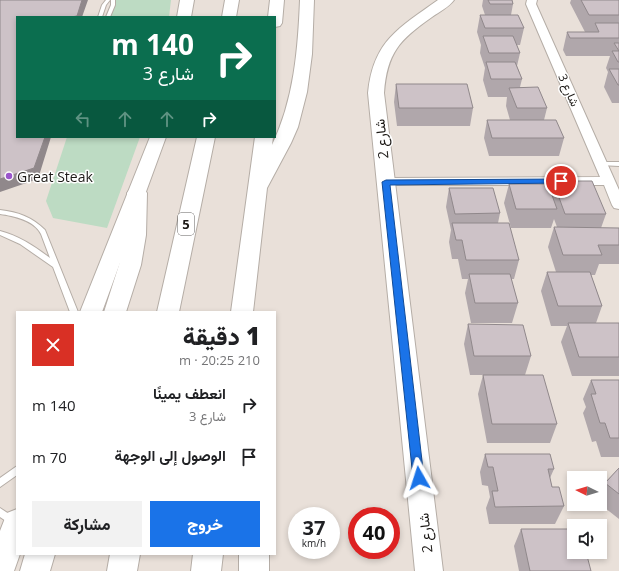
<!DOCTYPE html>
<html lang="ar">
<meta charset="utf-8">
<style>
body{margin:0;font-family:"Open Sans",Vazirmatn,sans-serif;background:#f2f2f2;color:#202124;direction:rtl;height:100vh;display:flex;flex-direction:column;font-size:15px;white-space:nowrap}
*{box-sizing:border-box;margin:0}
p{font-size:13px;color:#757577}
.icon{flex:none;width:22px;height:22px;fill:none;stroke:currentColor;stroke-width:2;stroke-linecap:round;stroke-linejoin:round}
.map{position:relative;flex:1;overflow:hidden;direction:ltr}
.panel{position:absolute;left:16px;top:311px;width:260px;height:244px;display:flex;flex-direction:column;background:#fff;border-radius:0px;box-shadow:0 2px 6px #0003;direction:rtl}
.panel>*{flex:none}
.hud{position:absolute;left:16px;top:16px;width:260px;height:122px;border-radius:0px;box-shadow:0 2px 6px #0003;direction:rtl;background:#0b6e4f;color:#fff;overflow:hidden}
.needle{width:26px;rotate:275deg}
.tools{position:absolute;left:567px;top:471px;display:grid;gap:8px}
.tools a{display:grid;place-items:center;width:40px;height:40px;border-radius:0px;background:#fff;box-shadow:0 2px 6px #0003;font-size:20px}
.speed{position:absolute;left:288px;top:507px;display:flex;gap:8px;font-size:20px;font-weight:700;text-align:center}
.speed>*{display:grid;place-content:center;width:52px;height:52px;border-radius:50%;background:#fff;box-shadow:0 2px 6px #0003;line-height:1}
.speed small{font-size:10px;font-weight:400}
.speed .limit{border:6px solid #d22;background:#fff;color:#111}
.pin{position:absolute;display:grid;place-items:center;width:34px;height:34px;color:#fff;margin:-17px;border:2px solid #fff;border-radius:50%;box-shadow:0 1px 4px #0007}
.me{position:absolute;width:44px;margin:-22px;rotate:354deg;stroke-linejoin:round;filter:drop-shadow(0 0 3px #0008)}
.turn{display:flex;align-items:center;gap:14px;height:84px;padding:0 16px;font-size:18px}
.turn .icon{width:52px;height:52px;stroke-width:2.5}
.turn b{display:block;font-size:28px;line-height:34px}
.lanes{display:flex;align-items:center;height:38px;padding:0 16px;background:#0003;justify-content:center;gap:20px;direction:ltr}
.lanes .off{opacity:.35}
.round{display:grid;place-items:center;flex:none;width:42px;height:42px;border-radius:0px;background:#f2f2f2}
.head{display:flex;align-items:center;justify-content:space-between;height:68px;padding:0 16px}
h1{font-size:24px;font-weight:800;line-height:30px}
.cta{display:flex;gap:8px;margin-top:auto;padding:8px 16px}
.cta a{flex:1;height:46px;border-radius:0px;background:#1a73e8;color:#fff;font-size:16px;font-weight:800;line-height:46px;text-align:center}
.cta a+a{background:#f2f2f2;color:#202124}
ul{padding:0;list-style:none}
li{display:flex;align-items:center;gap:12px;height:52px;padding:0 16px}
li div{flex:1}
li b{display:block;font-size:15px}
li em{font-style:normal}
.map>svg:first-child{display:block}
</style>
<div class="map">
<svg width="619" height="571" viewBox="0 0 619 571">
<rect width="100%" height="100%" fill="#e9e0d9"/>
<!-- green -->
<path fill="#bddbc3" d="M113,0h58l-2,17h-64z
M67,137h73l-33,91 -54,-10 -7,-17z"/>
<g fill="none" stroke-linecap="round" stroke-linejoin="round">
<defs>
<path id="lane" d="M106,0h4l-4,5 -4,12h-4l4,-12z
M111,0h4v5l-5,12h-4l5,-12z
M601,162h18v4l-20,-1v-2z
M0,210c18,2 32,7 45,20l33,82h-8l-17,-45 -33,-23 -20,-9v-4c19,5 34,15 50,27 -3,-8 -6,-16 -9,-24 -7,-14 -27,-18 -41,-20z
M17,466v9l-17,12v-9z
M0,508l15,10 2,3 -2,3 -3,1 -12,-8z"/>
<path id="street" d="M527,0h10l-1,4 79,177 4,9v19l-5,-1 -2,-3 -8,-20h-223l-1,-3 1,-3 5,-1 214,-1 -74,-173z"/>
<path id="secondary" d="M180,0h14l-3,17h-14z
M438,0h16c-5,7 -15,12 -22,17 -33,23 -45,36 -48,76l59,478h-28l-47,-478c5,-52 31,-65 70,-93z
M150,137h16l-64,175h-22z
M17,509v45h3l-6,17h-14v-40l7,-18z"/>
<path id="highway" d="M225,0h14l-3,17h-14z
M270,0h14l-2,23 -2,3 -5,1v-10h-7z
M300,0h14l-2,54 -5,38 -9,35 -7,16 -24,45 -14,124h-22l24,-175h18l-1,8c22,-45 26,-96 28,-145z
M197,137h18l-36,175h-22z
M137,187l7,2 3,4 -1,42 -5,30 -15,47h-22l15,-47 7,-30 1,-42 3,-4z
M25,554h30l-5,17h-30z
M110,554h30l-3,17h-30z
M193,554h30l-2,17h-30z
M239,554h30v17h-30z"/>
</defs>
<!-- lane casing -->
<use href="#lane" stroke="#b5ada6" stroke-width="2"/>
<!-- street casing -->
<use href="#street" stroke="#b5ada6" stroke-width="2"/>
<!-- secondary casing -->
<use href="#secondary" stroke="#b5ada6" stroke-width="2"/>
<!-- highway casing -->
<use href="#highway" stroke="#b5ada6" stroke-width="2"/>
<!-- lane -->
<use href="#lane" fill="#fff" fill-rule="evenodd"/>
<!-- street -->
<use href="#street" fill="#fff" fill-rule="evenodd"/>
<!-- secondary -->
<use href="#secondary" fill="#fff" fill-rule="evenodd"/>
<!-- highway -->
<use href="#highway" fill="#fff" fill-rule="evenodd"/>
</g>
<!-- wall -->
<path fill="#b0a7ab" d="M483,0h29l1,4 -2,11 13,13 -4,17h-3l3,8 -3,13 5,13 -2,8 27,21 -3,12 20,18 -5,18h-70l-5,-18 3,-18h23l-4,-14 1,-9h-19l-5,-17 2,-12 -5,-15 1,-8 -4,-13 3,-17h5l-3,-9z
M571,0h48v103h-7l-8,-16 4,-15 -2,-4 4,-12h-44l-3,-6 4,-18h25h-7l-15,-29z
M396,84l77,24 -3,18h-73l-3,-24z
M553,181l53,33 -5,14h18v36h-20l-4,11h-4l11,31 -6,17h23v53h-47l-11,-34 6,-16h-16l-10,-35 6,-19h9l-8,-25 6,-20h3l-3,-8 -3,9h-40l-7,-25 5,-19 41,5z
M449,188l51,25 -2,10 21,37 -5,19h-3l7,24 -6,20h-41l-6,-30 3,-14h-6l-4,-20h-6l-3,-17 2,-12 -5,-23z
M468,324l63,32 -6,19h-55l-6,-31z
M483,375l74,49 -7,19h-63l-9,-49z
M591,380h28v77h-18l-5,-16 -4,1 -9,-29 3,-6 -3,-8z
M485,454l69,15 -4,9 2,9 12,19 -9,18h-66l-3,-16 4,-11 -2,-11 -6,-1 -2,-13z
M619,468v51l-19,-15v-10l5,-11z
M521,529l70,42h-72l-5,-25z"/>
<!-- shaded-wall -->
<path fill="#90888b" d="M82,0h6l-6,17h-11z
M45,137h6l-13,42 -38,13v-13z"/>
<!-- building -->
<path fill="#cdc2c7" stroke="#90888b" d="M0,0h82l-5,16 -6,1h-54v120h28l-11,31 -34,11z
M488,0h24l1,4h-23z
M581,0h38v15h-30z
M480,15h38l6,13h-39z
M595,23h24v15h-49l-3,-6h32z
M483,36h30l7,17h-31z
M614,43h5v19h-1l-6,-11h7z
M486,62h29l7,17h-31z
M609,69h10v16h-1z
M396,84h71l6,24h-74z
M538,87l9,21h-30l-8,-20z
M487,120h69l8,18h-72z
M553,181h39l14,33h-41z
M509,184h39l9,25h-41z
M449,188h44l7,25 -45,1z
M452,223h57l10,37h-53l-4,-20h-6z
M554,227l65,1v17h-21l4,10h-39z
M547,272h43l12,34h-44z
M469,274h41l8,29h-43z
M568,323h51v34h-40z
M468,324l55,1 8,31h-57z
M483,375h60l14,49h-65z
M591,380h28v58h-9l-5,-15h-5l-9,-29h5z
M485,454h65l4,15h-6l4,18h7l5,19 -69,1 -3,-16h6l-5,-24h-5z
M619,468v26l-14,-11z
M521,529h53v23h12l5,19h-61z"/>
<!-- route -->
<path fill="#1a73e8" stroke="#114b97" d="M561,179h3v4l-174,2 34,293 -1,3 -4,2 -4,-2 -2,-3 -31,-296 4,-2z"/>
<!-- markers -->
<circle fill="#9b56cb" stroke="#fff" stroke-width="1.5" cx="9" cy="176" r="4"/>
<g text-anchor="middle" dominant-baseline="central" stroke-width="3" stroke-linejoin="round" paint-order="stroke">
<!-- far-street labels -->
<g font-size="12" fill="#1d1a17" stroke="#fff">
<text transform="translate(569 90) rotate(66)">شارع 3</text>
</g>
<!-- shield labels -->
<rect fill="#fff" stroke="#615f5d" stroke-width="1" x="178" y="213" width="16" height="22" rx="3"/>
<g font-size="13" font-weight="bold" fill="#1d1a17">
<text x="186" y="224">5</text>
</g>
<!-- street labels -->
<g font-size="14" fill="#1d1a17" stroke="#fff">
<text transform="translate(381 139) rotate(-96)">شارع 2</text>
<text transform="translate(425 533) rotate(-96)">شارع 2</text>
</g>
<!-- poi labels -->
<g font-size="14" fill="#1d1a17" stroke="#fff" text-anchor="start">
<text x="17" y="176">Great Steak</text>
</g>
</g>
</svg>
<div class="tools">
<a><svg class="needle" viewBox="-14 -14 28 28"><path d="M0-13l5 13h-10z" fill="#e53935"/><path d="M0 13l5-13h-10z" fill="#757577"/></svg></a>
<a><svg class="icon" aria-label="sound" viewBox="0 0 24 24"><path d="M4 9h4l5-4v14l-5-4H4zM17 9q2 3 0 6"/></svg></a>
</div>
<div class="speed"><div>37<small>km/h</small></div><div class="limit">40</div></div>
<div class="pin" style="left:561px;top:181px;background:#d93025"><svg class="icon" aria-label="arrive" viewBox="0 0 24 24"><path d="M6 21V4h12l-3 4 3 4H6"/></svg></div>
<svg class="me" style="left:419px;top:478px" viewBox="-20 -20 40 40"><path d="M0-17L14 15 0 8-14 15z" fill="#1a73e8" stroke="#fff" stroke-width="4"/></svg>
<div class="hud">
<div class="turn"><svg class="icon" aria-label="right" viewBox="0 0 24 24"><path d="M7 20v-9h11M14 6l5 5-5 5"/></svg><div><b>140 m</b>شارع 3</div></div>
<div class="lanes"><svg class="icon off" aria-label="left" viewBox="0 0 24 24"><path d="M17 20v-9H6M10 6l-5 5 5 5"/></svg><svg class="icon off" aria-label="ahead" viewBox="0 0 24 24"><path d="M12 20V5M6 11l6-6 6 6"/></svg><svg class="icon off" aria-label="ahead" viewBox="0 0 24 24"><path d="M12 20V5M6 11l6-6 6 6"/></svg><svg class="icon" aria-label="right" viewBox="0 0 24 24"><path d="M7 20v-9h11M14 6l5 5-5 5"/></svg></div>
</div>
<section class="panel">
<div class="head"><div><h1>1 دقيقة</h1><p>210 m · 20:25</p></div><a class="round" style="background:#d93025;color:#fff"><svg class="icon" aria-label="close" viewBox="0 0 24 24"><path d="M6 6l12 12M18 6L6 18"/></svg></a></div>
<ul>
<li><svg class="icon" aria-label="right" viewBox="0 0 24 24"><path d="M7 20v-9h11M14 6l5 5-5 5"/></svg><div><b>انعطف يمينًا</b><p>شارع 3</p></div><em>140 m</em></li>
<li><svg class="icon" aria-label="arrive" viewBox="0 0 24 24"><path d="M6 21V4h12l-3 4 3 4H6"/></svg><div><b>الوصول إلى الوجهة</b></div><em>70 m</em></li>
</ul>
<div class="cta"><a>خروج</a><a>مشاركة</a></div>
</section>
</div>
